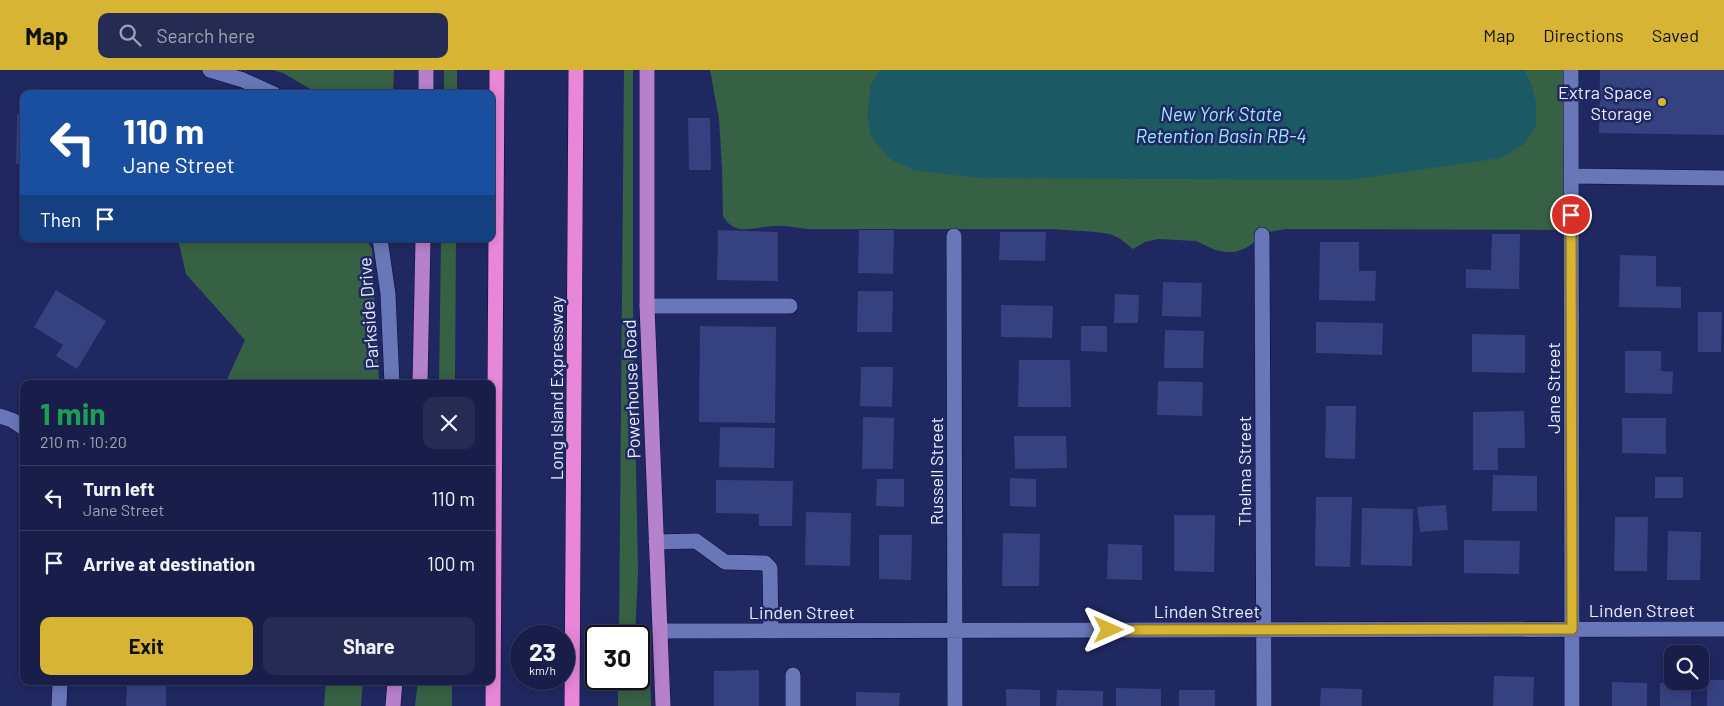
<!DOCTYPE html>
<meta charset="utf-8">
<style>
body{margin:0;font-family:Barlow,sans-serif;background:#252b53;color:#f1f3f6;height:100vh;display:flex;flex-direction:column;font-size:19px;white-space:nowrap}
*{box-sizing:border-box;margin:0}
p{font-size:16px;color:#9fa2b4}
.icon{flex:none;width:28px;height:28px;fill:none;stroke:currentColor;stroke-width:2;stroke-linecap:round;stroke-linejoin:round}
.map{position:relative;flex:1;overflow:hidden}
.panel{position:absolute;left:20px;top:310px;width:475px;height:305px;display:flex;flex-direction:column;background:#181e49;border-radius:10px;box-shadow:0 2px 12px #0003,0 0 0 1px #363c61}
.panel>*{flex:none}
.top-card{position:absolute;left:20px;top:20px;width:475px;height:152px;border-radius:10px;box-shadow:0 2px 12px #0003,0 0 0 1px #363c61;background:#1a4fa0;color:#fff;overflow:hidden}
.controls{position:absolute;left:1664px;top:575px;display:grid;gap:10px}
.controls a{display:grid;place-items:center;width:45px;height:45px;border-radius:10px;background:#181e49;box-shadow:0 2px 12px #0003,0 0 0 1px #363c61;font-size:25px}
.speed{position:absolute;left:510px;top:555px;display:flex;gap:10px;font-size:25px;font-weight:700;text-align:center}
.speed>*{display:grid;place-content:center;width:65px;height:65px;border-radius:50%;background:#181e49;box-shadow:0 2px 12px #0003,0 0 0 1px #363c61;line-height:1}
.speed small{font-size:12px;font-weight:400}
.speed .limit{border:2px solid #111;border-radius:8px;background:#fff;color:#111}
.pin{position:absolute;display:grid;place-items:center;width:42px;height:42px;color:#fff;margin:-21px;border:2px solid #fff;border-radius:50%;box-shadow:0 1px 5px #0007}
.me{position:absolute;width:55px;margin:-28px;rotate:90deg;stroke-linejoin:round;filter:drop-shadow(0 0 4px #0008)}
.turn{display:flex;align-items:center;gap:18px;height:105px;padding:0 20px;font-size:22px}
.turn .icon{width:65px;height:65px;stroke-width:2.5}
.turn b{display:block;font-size:35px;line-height:42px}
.then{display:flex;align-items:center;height:48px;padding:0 20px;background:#0003;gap:10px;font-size:19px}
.round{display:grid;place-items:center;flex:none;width:52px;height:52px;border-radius:10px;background:#252b53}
.overview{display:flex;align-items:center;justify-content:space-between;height:85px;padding:0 20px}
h1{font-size:30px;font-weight:700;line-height:38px;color:#1e9e55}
.cta{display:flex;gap:10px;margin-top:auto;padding:10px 20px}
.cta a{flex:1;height:58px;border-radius:10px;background:#d7b434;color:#111;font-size:20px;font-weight:700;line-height:58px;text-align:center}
.cta a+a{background:#252b53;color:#f1f3f6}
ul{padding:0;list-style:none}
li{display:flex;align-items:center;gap:15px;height:65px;padding:0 20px;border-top:1px solid #363c61}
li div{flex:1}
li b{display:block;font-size:19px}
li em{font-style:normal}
header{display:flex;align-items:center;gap:30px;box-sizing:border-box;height:70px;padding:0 25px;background:#d7b434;color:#111}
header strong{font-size:24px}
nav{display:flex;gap:28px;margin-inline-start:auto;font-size:18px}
.search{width:350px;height:45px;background:#252b53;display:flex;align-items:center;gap:12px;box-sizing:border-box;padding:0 18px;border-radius:10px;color:#9fa2b4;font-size:19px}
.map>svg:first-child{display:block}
</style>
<header>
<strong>Map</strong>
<div class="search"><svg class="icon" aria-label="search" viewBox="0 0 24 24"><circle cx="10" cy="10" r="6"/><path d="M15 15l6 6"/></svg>Search here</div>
<nav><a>Map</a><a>Directions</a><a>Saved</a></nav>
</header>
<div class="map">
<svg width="1724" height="636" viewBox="0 0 1724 636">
<rect width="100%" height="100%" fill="#202861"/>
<!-- green -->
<path fill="#376144" d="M273,0h121l-1,24h-74l-36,-21z
M444,0h13v24h-13z
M624,0h9v242l5,260 -3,64h-16z
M710,0h860l-1,160 -283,-1 -18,3 -12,5 -3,6 -7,5 -11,4h-9l-11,-2 -19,-9 -38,-2 -13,3 -12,7 -14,-11 -9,-4 -15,-2 -44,-3h-244c-11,-1 -21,-4 -31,-3 -20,0 -41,12 -53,-10l-1,-48 -3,-49z
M178,169h188l6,10 7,135h-154l20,-44 -59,-66z
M441,169h15l-1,145h-16z
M639,588l11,15 1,33h-33v-27h21z
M326,611h37l-2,25h-37z
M418,611h34v25h-37z"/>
<!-- water -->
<path fill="#1b5964" d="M880,0h645l7,16 4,16v24l-11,17 -24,15 -152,22 -371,-2 -65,-8 -23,-11 -19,-22 -4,-23 4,-30z"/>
<!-- building -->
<path fill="#364180" d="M1600,0h124v65l-125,-2z
M17,44h7v50h-8z
M688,48h22l1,52h-22z
M718,160l60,2v49l-61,-1z
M859,160h35l-1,44 -35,-1z
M1000,162h46l-1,29 -46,-1z
M1492,164h28l-1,55 -53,-1v-19l25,1z
M1320,172h39v29h17l-1,30 -56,-1z
M1620,185l36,1v30l25,1v21l-62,-1z
M1163,212l39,1 -1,34 -39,-1z
M56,220l50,31 -29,48 -21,-13 7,-11 -29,-18z
M858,221h35l-1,41h-35z
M1115,224l24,1 -1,28h-24z
M1001,235l52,1 -1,32 -51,-1z
M1698,242h24l-1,40h-23z
M1316,252l67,1 -1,32 -66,-2z
M700,256l76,1 -1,96 -76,-1z
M1081,256h26v26l-26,-1z
M1165,260l39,1 -1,37h-39z
M1472,264l53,1v38l-53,-1z
M1625,281h36v20l12,1 -1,22 -47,-1z
M1019,290h51l1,47h-53z
M861,297h32l-1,40 -32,-1z
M1158,311l45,1 -1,34 -45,-1z
M1326,336h30l-1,53 -30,-1z
M1524,341l1,37h-27v22h-25v-58z
M863,347l31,1 -1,51h-31z
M1622,348h44v36l-44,-1z
M720,357l55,1 -1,40 -55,-1z
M1014,366h52l1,32 -52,1z
M1493,405l44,1v35h-45z
M1655,407h28v21h-28z
M1010,408l26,1v28l-26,-1z
M877,409h27v28l-28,-1z
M716,410l77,1 -1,45h-33v-12l-43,-1z
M1316,427h36l-2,70 -35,-1z
M1446,435l2,25 -28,2 -3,-25z
M1362,438l51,1 -1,57 -51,-1z
M806,442l45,1 -1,53 -45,-1z
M1174,445h41l-1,57 -40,-1z
M1615,447h33l-1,54h-33z
M1668,461l33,1 -1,48h-33z
M1003,463l37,1 -1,52h-37z
M879,465h33l-1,45 -32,-1z
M1464,470l56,1 -1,33 -55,-1z
M1108,474l34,1v35l-35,-1z
M759,600v36h-45v-35z
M1494,606l40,1 -1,29h-40z
M1707,610h17v26h-17z
M127,611h39v25h-40z
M1612,612l35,1v23h-35z
M1660,613h31v23h-31z
M1116,618l45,1v17h-45z
M1321,618l41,1v17h-42z
M1006,619l34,1v16h-34z
M1057,620l46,1v15h-47z
M1179,620h36v16h-36z
M856,622l44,1 -1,13h-43z"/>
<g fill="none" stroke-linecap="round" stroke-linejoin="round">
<defs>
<path id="minor" d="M210,0l33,10 31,14
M1571,0l1,636
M1571,106l153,2
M1262,165l2,471
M954,166l1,470
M380,169l8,55 4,90
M647,236h143
M0,346l12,4 12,8
M656,472l40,-1 29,21 40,1 5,5 1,63
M660,561l1064,-2
M59,636l1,-25
M793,636v-31"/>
<path id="major" d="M647,0v236l16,400
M426,24v-24
M420,314l3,-145
M393,636l2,-25"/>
<path id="highway" d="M493,636l4,-636
M572,636l4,-636"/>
</defs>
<!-- minor casing -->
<use href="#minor" stroke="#0c0c44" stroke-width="16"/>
<!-- major casing -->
<use href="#major" stroke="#0c0c44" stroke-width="16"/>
<!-- highway casing -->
<use href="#highway" stroke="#0c0c44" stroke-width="16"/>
<!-- minor -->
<use href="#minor" stroke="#6977b8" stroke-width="15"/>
<!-- major -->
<use href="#major" stroke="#b581cb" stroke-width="15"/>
<!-- highway -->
<use href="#highway" stroke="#e887d8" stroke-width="15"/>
</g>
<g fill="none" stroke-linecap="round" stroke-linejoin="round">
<defs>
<path id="route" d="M1109,560l463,-1 -1,-414"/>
</defs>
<!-- route casing -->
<use href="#route" stroke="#8c7522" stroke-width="12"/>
<!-- route -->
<use href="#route" stroke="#d7b434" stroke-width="9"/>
</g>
<!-- markers -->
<circle fill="#d7b434" stroke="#202861" stroke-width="2" cx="1662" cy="32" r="5"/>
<g text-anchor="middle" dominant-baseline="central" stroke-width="5" stroke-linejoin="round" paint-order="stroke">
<!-- poi labels -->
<g font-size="18" fill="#e9edfc" stroke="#202861" text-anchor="end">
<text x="1652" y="22">Extra Space<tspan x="1652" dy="21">Storage</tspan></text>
</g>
<!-- street labels -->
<g font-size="18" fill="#e9edfc" stroke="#202861">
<text transform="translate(368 243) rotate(-94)">Parkside Drive</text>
<text transform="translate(556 318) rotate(-90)">Long Island Expressway</text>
<text transform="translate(1553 318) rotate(-90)">Jane Street</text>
<text transform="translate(631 319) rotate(-92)">Powerhouse Road</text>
<text transform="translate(936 401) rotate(-90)">Russell Street</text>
<text transform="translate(1244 401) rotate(-90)">Thelma Street</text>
<text x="1642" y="540">Linden Street</text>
<text x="1207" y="541">Linden Street</text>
<text x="802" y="542">Linden Street</text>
</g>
<!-- water labels -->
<g font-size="19" font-style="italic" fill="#9bebfd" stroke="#202861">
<text x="1221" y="43">New York State<tspan x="1221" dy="22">Retention Basin RB-4</tspan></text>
</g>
</g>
</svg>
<div class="controls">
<a><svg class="icon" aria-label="search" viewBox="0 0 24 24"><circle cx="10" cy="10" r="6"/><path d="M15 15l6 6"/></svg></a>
</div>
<div class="speed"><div>23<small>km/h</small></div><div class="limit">30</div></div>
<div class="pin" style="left:1571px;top:145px;background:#d93025"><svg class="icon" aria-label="arrive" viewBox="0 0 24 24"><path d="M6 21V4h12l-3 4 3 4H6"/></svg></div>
<svg class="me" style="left:1109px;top:560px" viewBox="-20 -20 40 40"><path d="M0-17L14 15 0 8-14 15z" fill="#d7b434" stroke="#fff" stroke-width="4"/></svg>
<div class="top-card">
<div class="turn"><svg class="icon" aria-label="left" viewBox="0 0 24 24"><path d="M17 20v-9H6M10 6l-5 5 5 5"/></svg><div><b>110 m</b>Jane Street</div></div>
<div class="then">Then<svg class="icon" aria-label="arrive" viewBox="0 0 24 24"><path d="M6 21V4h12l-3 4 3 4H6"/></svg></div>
</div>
<section class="panel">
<div class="overview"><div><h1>1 min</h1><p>210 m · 10:20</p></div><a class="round"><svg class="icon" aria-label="close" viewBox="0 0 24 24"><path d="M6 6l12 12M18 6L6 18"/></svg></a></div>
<ul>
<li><svg class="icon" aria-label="left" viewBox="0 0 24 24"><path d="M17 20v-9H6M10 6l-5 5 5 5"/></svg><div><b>Turn left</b><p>Jane Street</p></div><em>110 m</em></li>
<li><svg class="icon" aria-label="arrive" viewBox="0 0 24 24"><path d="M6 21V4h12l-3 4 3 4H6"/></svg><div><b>Arrive at destination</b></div><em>100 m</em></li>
</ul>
<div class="cta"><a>Exit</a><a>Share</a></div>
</section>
</div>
